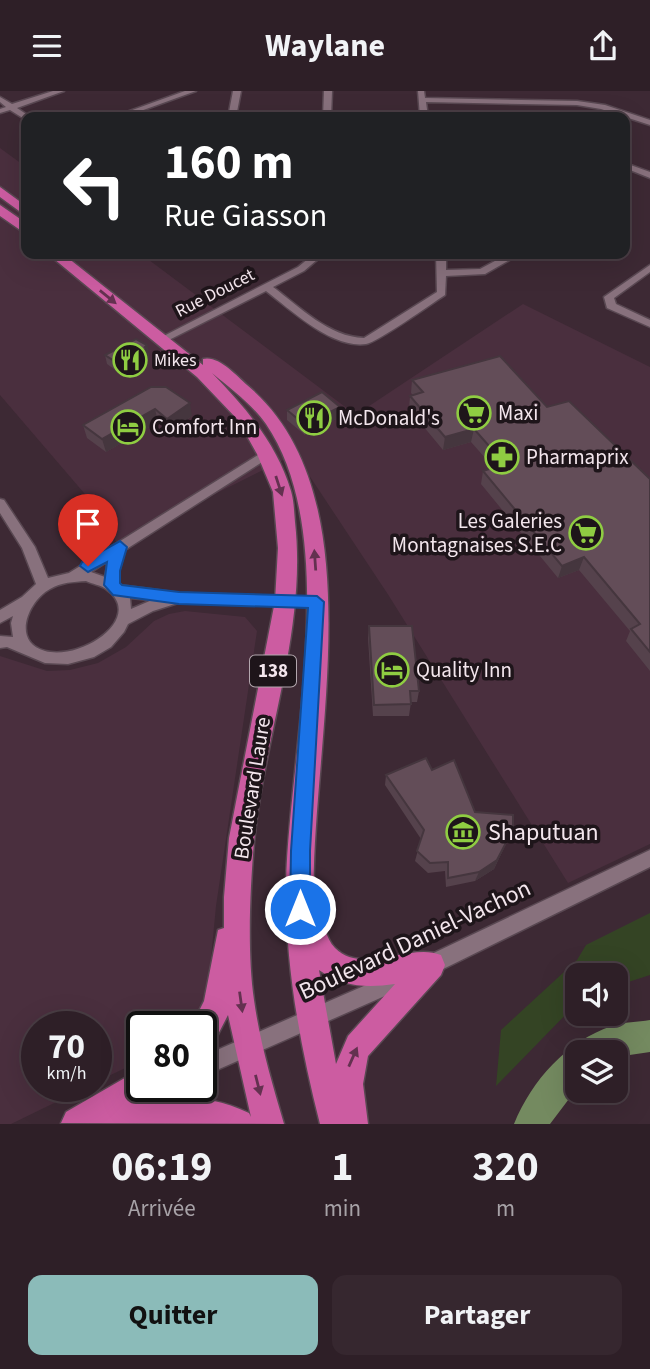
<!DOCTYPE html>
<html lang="fr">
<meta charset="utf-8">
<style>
body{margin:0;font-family:"Source Sans 3",sans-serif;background:#36272f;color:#f1f3f6;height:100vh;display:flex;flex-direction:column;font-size:26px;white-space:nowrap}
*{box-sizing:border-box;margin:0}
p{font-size:23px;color:#a7a2a7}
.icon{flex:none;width:38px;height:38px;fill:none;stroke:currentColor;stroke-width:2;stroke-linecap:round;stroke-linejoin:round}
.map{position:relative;height:1033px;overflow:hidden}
.sheet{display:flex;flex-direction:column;background:#2e1f27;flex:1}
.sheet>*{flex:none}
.hud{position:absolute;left:21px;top:21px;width:609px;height:147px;border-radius:14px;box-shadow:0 7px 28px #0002,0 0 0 2px #493d44;background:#202124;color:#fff;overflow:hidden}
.tools{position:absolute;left:565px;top:872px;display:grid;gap:14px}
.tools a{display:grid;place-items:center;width:63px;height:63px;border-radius:14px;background:#2e1f27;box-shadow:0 7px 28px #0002,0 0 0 2px #493d44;font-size:35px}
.speed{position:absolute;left:21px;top:920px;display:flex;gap:14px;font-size:35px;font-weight:700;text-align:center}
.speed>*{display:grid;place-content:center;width:91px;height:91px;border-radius:50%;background:#2e1f27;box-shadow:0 7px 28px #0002,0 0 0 2px #493d44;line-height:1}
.speed small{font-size:18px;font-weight:400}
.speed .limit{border:4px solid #111;border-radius:10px;background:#fff;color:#111}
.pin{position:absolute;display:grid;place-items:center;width:60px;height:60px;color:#fff;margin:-72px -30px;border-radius:50% 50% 50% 0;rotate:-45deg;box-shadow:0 0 7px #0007}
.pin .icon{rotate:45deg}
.me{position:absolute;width:77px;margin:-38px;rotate:0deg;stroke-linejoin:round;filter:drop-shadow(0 0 5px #0008)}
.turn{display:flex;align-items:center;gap:24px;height:147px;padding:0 28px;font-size:32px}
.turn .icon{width:91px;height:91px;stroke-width:2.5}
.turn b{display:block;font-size:49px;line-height:60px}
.eta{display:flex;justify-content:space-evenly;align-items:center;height:119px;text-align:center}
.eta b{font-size:42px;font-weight:700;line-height:49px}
.action{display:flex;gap:14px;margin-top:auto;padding:14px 28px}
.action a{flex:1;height:80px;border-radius:14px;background:#8bbbb9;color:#111;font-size:28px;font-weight:700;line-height:80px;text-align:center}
.action a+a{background:#36272f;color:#f1f3f6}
header{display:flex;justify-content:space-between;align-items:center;height:91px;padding:0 28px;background:#2e1f27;font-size:32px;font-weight:700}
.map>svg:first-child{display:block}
</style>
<header><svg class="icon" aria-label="menu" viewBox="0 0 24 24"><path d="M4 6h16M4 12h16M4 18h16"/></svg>Waylane<svg class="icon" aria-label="share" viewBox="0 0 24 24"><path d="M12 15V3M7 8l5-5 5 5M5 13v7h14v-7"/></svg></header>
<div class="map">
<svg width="650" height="1033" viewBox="0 0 650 1033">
<rect width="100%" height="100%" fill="#3d2934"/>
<!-- built -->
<path fill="#4a2f3e" d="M0,57l26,19v87h115l211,158 -1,6 172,-114 127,63v477l-82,39 -179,-287 -94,-142 -178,89 -33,-50 -84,-98z
M185,520l60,6 12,14 -41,275 -8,84 -12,26 -11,11h-43v33l-46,22v-55h-59v60h50l-76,37h-11v-468l47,15 23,-1 28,-7 28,-16 28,-26 15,-7z"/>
<!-- green -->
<path fill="#344424" d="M650,822v62l-34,11v-11h-38l-1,28 -81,83 5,-56 76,-70 9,-15z"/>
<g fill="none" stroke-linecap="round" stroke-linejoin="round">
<!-- river -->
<path fill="#748a60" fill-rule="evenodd" d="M650,929v32l-34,5v-5h-38v35l-28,37h-36c18,-44 53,-83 98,-98 12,-4 26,-4 38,-6z"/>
<defs>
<path id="minor" d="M53,0h11l-47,17 12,8 -3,4 -16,-10 -10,3v-4l6,-2 -6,-5v-5l12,7z
M185,0h11l-72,26h-11z
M233,0h8l-5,26h-8z
M324,0h8l-1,26h-8z
M418,0h6l1,7 152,3 28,4 45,15v5l-49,-16 -24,-4 -151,-3 2,15h-8z
M625,72l25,9v6l-25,-10z
M314,163h10l-20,17 -31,16c27,20 56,50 91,51l73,-46 -1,-38h10v16l34,-1 28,-15h12l-35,20 -39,2 -1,19c-14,9 -67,47 -79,49 -34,5 -75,-34 -100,-53l-101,51 -4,1 -5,-3 142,-73z
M650,174v7l-36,26 2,6 34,16v7l-43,-19 -3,-11z
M266,359l6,4 -2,3 -145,93 -6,21v14l60,8 138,4 5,1 2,4 -2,4 -144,-3 -25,8 -25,13 -4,8 -13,15 -17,10 -26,7 -23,-1 -38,-16 -7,1v-12l13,1 -2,-14 2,-7 -13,7v-13l22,-13 14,-13 -14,-36 -22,-35v-14l4,1 31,47 13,31 21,-5zM108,470l-3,16 -14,-5zM86,490c6,3 15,4 20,8 40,28 -24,72 -61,62 -34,-9 -17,-50 5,-62 11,-7 24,-7 36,-8zM130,507l22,2 -21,9z
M650,759v17l-217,107 -7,2 -7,-2 -2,-7 2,-7z
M405,877l7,2 2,7 -2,7 -211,93v-20z"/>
<path id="highway" d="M0,96l26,19v10l-26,-19z
M0,114l26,18v11l-26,-18z
M48,163h15l140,111v-6c15,-4 33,16 44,26 134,112 61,368 67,521l5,2c5,13 6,30 16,40 28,28 75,-6 106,7l4,10 -4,10 -73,81 -5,28 5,40h-48c-20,-79 -35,-159 -34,-241 3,-131 57,-346 -20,-459 -14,-20 -35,-35 -54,-51 34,35 65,71 79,118 3,10 3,21 4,31 12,108 -31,214 -41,320 -4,49 -7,110 0,158 6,43 18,83 30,124l-223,-1 5,-11 76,-44v19h14l-3,7 -9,5c38,-3 70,-3 105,14l2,4 -23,-102 -17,33 -10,5v-26h-10l13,-26 14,-71 6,-2v-31l5,-59 46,-237 3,-53 -5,-56 -16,-38 -19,-34 -41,-43zM319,879c23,17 48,18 76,14l-47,52 -12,28z"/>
</defs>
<!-- minor casing -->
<use href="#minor" stroke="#594852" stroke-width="3"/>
<!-- highway casing -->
<use href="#highway" stroke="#594852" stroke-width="3"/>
<!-- minor -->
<use href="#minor" fill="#88717d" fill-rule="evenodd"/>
<!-- highway -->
<use href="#highway" fill="#cc5ca1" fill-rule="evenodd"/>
</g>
<!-- wall -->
<path fill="#55424c" d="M147,254l2,13 -28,16 -14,-10 -2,-9z
M412,289l135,27 103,72v192l-24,-30 4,-10 -51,-61 -21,8 -77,-94 2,-13 11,-3 -23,-26 -28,8 -34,-41 1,-13 3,-1 -2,-2z
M151,296l41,29 -22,16 -12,-10 -52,30 -19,-14 -4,-13z
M287,319l53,7 -35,18 -18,-15z
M369,535l50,65 -2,11h-6l-2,14h-36l-5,-78z
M432,679l43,42 38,17 -19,40 -19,12 -29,6 -1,-16 -17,2 -13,-12 6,-22 -36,-54 1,-10z"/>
<!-- shaded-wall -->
<path fill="#45363e" d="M147,254l2,13 -28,16 -2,-10z
M190,312l2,13 -22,16 -3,-13z
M340,316v10l-35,18v-10z
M155,318l3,13 -52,30 -4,-13z
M474,338l-3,13 -28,8 2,-13z
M584,466l-5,13 -21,8 4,-12z
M513,738l-19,40 -19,12 4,-9z"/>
<!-- building -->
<path fill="#634d58" stroke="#45363e" stroke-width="2" d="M136,248l11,6 -2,2 2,1 -28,16 -14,-9z
M500,265l47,51 22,-6 81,78v173l-19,-23 9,-5 -56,-67 -22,9 -79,-95 22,-7 -31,-35 -29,8 -35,-41 13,-4 -11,-12z
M151,296h15l24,16 -23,16 -12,-10 -53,30 -19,-14z
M322,301l18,15 -35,18 -18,-15z
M369,535h43l7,65h-9l1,13 -37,1z
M426,667l6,12 22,-10 21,52 38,3v14l-16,31 -18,12 -31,6v-16l-18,1 -13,-12 7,-21 -38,-55z"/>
<!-- one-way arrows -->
<defs><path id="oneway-solid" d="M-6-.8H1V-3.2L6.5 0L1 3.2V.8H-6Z" transform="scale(1.75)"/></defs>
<g fill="#643150">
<use href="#oneway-solid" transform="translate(108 206) rotate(39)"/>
<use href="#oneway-solid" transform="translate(279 395) rotate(72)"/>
<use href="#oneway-solid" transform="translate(315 469) rotate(-94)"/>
<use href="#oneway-solid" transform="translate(241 911) rotate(82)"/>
<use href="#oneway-solid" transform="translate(353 966) rotate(-66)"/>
<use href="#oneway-solid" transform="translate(258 994) rotate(76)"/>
</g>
<!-- route -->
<path fill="#1a73e8" stroke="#114b97" stroke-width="2" d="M120,450l7,6 -7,24v12l2,2 57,7 138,4 7,6 -14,249v58l-3,8 -7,3 -7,-3 -3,-8 1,-58 17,-243 -129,-4 -66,-9 -9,-10 3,-23 -19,10 -8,-6 2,-4z"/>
<!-- icons -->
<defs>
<symbol id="restaurant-ring" viewBox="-11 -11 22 22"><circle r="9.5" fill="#1e151a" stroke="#8fcd42" stroke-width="1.5"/><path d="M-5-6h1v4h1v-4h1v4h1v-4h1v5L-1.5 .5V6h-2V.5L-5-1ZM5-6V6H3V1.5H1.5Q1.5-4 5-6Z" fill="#8fcd42"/></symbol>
<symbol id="supermarket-ring" viewBox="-11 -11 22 22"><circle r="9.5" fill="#1e151a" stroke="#8fcd42" stroke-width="1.5"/><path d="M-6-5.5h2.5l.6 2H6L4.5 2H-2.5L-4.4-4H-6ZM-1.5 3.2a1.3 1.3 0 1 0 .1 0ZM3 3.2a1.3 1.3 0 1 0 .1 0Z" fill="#8fcd42"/></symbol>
<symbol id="hotel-ring" viewBox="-11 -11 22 22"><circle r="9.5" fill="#1e151a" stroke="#8fcd42" stroke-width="1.5"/><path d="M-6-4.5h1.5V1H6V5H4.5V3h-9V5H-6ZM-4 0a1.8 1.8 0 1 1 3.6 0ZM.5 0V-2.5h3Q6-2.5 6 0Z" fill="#8fcd42"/></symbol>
<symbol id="pharmacy-ring" viewBox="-11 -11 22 22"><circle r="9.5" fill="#1e151a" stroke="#8fcd42" stroke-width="1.5"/><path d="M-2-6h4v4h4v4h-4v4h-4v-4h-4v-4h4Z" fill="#8fcd42"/></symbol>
<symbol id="museum-ring" viewBox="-11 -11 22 22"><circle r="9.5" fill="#1e151a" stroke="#8fcd42" stroke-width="1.5"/><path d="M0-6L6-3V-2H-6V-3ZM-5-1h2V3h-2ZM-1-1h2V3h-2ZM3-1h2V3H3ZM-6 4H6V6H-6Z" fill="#8fcd42"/></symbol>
</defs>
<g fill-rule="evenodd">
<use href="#restaurant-ring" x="111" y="250" width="38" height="38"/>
<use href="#supermarket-ring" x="455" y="303" width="38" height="38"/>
<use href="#restaurant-ring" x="295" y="308" width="38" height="38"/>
<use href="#hotel-ring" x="109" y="317" width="38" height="38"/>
<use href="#pharmacy-ring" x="483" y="347" width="38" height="38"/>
<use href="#supermarket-ring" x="567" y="423" width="38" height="38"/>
<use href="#hotel-ring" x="373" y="560" width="38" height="38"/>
<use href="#museum-ring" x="444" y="722" width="38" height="38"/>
</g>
<g text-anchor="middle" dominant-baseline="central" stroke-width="7" stroke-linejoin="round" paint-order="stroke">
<!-- far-street labels -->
<g font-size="18" fill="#f3e6ed" stroke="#1e151a">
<text transform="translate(215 202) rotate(-27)">Rue Doucet</text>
</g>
<!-- far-poi labels -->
<g font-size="18" fill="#f3e6ed" stroke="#1e151a" text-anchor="start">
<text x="154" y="269">Mikes</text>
</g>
<!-- shield labels -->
<rect fill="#1e151a" stroke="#b3a7ae" stroke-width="2" x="250" y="564.5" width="46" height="31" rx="5"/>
<g font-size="19" font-weight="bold" fill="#f3e6ed">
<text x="273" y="580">138</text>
</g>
<!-- poi labels -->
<g font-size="21" fill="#f3e6ed" stroke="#1e151a" text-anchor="start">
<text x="498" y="322">Maxi</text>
<text x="338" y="327">McDonald's</text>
<text x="152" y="336">Comfort Inn</text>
<text x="526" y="366">Pharmaprix</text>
<text x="562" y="430" text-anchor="end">Les Galeries<tspan x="562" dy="24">Montagnaises S.E.C</tspan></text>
<text x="416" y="579">Quality Inn</text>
</g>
<!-- street labels -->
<g font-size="21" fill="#f3e6ed" stroke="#1e151a">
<text transform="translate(252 697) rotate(-81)">Boulevard Laure</text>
</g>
<!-- near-poi labels -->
<g font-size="24" fill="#f3e6ed" stroke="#1e151a" text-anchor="start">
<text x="488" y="741">Shaputuan</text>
</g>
<!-- near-street labels -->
<g font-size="24" fill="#f3e6ed" stroke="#1e151a">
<text transform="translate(415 849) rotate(-25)">Boulevard Daniel-Vachon</text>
</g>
</g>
</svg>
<div class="tools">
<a><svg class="icon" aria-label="sound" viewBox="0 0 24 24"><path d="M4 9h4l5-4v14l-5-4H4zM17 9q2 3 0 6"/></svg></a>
<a><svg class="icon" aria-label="layers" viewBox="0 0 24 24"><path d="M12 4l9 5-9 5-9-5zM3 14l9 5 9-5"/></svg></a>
</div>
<div class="speed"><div>70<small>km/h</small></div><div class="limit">80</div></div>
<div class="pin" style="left:88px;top:475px;background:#d93025"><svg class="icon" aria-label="arrive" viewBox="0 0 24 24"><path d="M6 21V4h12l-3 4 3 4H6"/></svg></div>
<svg class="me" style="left:300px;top:818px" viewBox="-20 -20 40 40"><circle r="17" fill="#1a73e8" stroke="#fff" stroke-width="3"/><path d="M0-11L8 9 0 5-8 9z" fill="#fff"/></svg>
<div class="hud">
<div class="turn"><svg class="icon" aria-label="left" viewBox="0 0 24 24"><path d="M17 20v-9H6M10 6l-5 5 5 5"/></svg><div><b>160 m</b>Rue Giasson</div></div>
</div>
</div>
<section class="sheet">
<div class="eta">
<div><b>06:19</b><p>Arrivée</p></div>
<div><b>1</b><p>min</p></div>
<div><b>320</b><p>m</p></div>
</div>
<div class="action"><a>Quitter</a><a>Partager</a></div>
</section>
